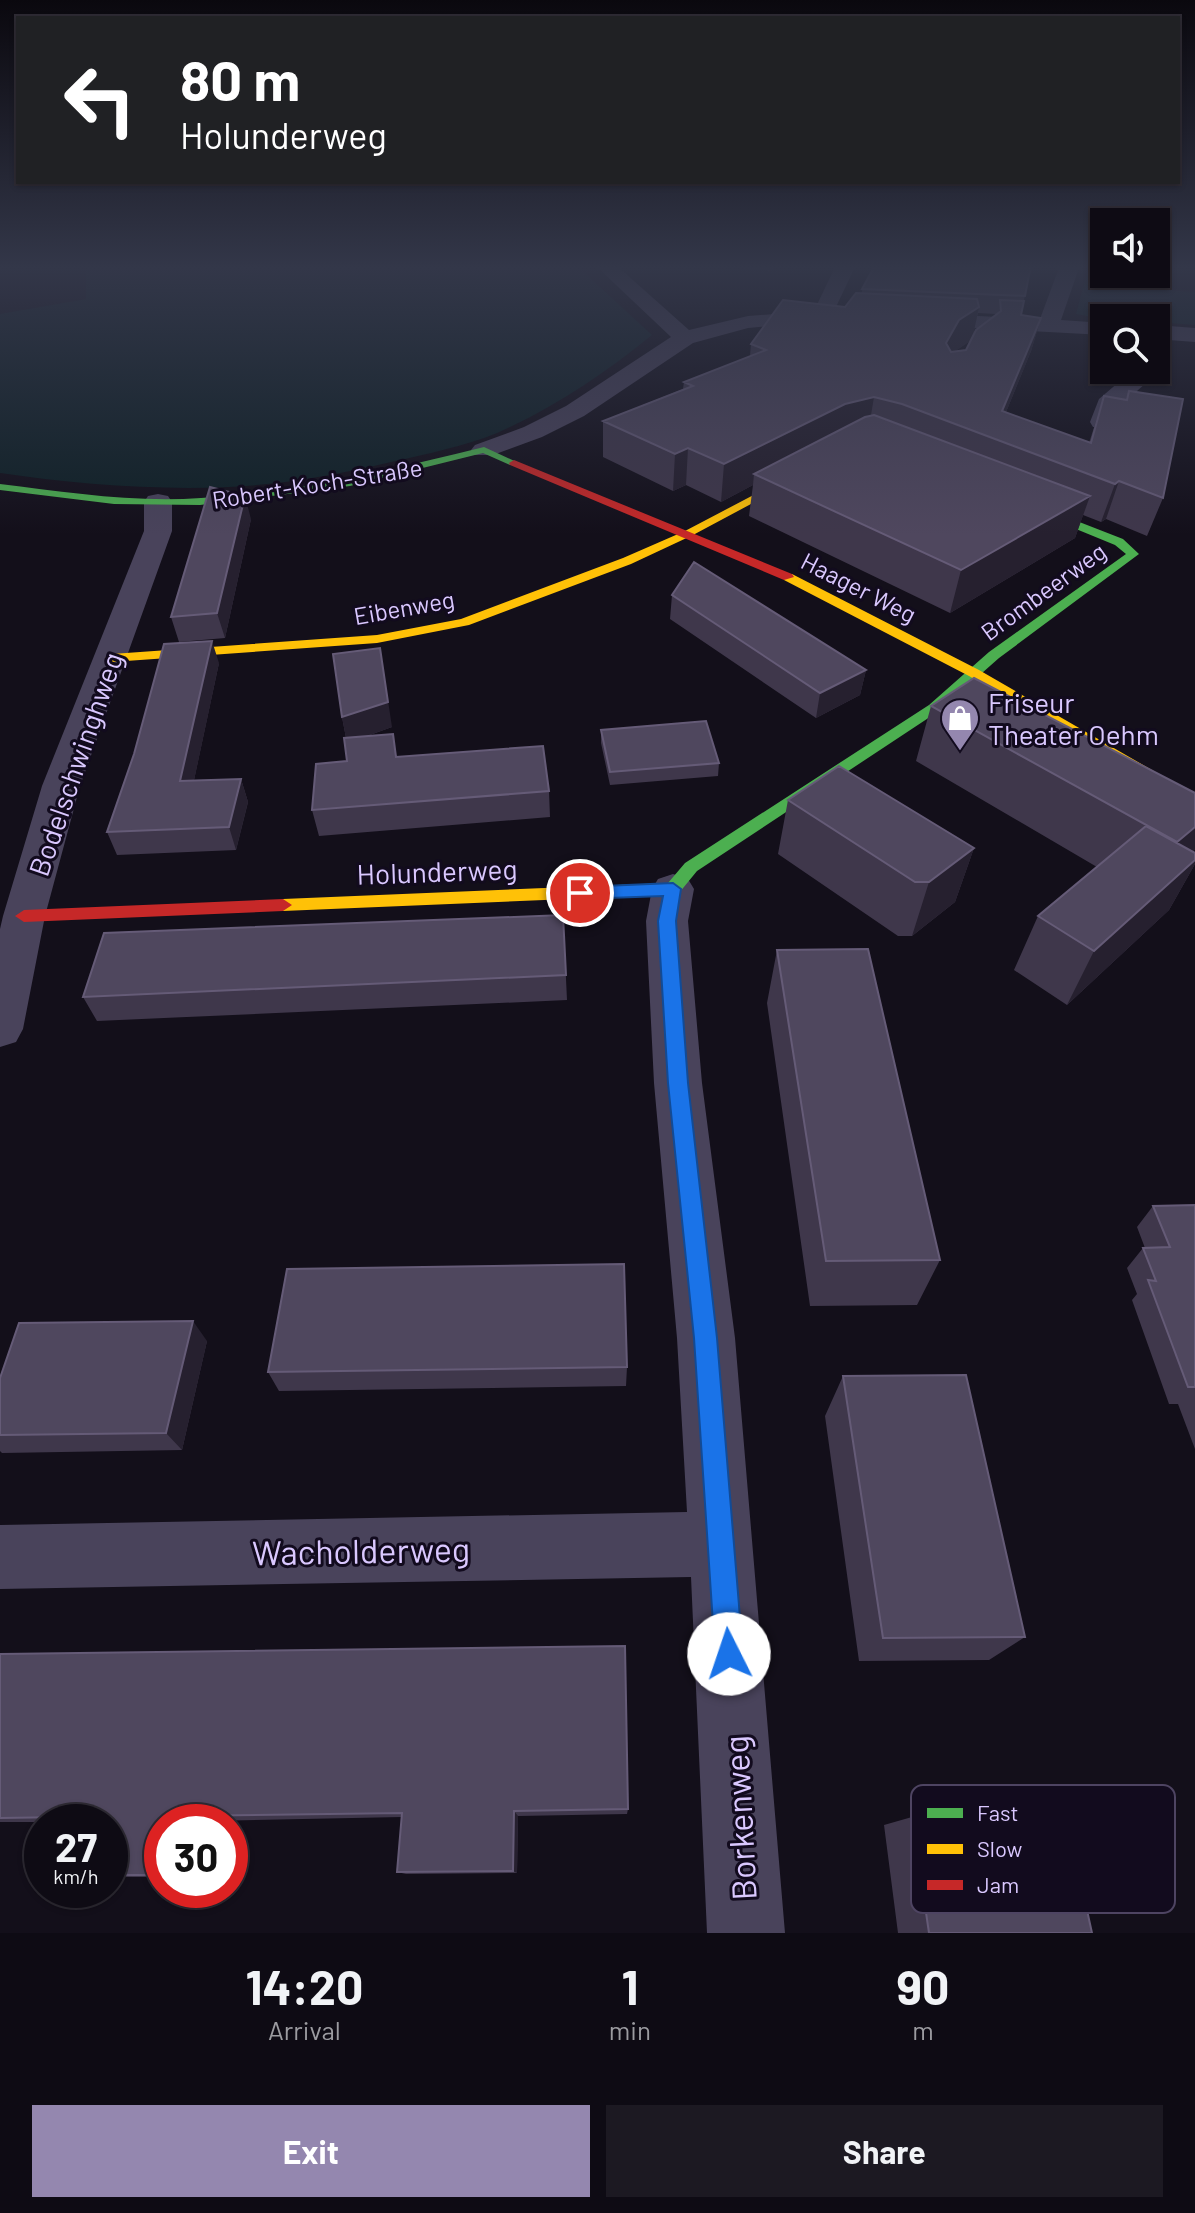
<!DOCTYPE html>
<meta charset="utf-8">
<style>
body{margin:0;font-family:Barlow,sans-serif;background:#1c1922;color:#f1f3f6;height:100vh;display:flex;flex-direction:column;font-size:30px;white-space:nowrap}
*{box-sizing:border-box;margin:0}
p{font-size:26px;color:#9b9ba0}
.icon{flex:none;width:44px;height:44px;fill:none;stroke:currentColor;stroke-width:2;stroke-linecap:round;stroke-linejoin:round}
.map{position:relative;height:1933px;overflow:hidden}
.side{display:flex;flex-direction:column;background:#0e0b14;flex:1}
.side>*{flex:none}
.guide{position:absolute;left:16px;top:16px;width:1164px;height:168px;border-radius:0px;box-shadow:0 2px 6px #0004,0 0 0 2px #2e2b34;background:#202124;color:#fff;overflow:hidden}
.buttons{position:absolute;left:1090px;top:208px;display:grid;gap:16px}
.buttons a{display:grid;place-items:center;width:80px;height:80px;border-radius:0px;background:#0e0b14;box-shadow:0 2px 6px #0004,0 0 0 2px #2e2b34;font-size:40px}
.speed{position:absolute;left:24px;top:1804px;display:flex;gap:16px;font-size:40px;font-weight:700;text-align:center}
.speed>*{display:grid;place-content:center;width:104px;height:104px;border-radius:50%;background:#0e0b14;box-shadow:0 2px 6px #0004,0 0 0 2px #2e2b34;line-height:1}
.speed small{font-size:20px;font-weight:400}
.speed .limit{border:12px solid #d22;background:#fff;color:#111}
.pin{position:absolute;display:grid;place-items:center;width:68px;height:68px;color:#fff;margin:-34px;border:4px solid #fff;border-radius:50%;box-shadow:0 2px 8px #0007}
.me{position:absolute;width:88px;margin:-44px;rotate:356deg;stroke-linejoin:round;filter:drop-shadow(0 0 6px #0008)}
.turn{display:flex;align-items:center;gap:28px;height:168px;padding:0 32px;font-size:36px}
.turn .icon{width:104px;height:104px;stroke-width:2.5}
.turn b{display:block;font-size:56px;line-height:68px}
.eta{display:flex;justify-content:space-evenly;align-items:center;height:136px;text-align:center}
.eta b{font-size:48px;font-weight:700;line-height:56px}
.button{display:flex;gap:16px;margin-top:auto;padding:16px 32px}
.button a{flex:1;height:92px;border-radius:0px;background:#9487af;color:#fff;font-size:32px;font-weight:700;line-height:92px;text-align:center}
.button a+a{background:#1c1922;color:#f1f3f6}
.map>svg:first-child{display:block}
</style>
<div class="map">
<svg width="1195" height="1933" viewBox="0 0 1195 1933">
<rect width="100%" height="100%" fill="#130f1a"/>
<!-- green -->
<path fill="#0f2026" d="M86,265h490l76,70c-44,36 -91,68 -142,92 -32,16 -71,24 -105,32 -40,9 -80,18 -120,23 -88,12 -197,4 -285,-9v-159l86,-15z
M1089,265h15v9h5l6,13 80,5v33l-39,-3v-4l-52,1 -28,-5z"/>
<g fill="none" stroke-linecap="round" stroke-linejoin="round">
<!-- street -->
<path fill="#49435b" fill-rule="evenodd" d="M595,265h21l73,65 59,-14 66,-5 22,-46h20l-22,46 6,5 -4,4 -88,8 -55,15 -109,73 -42,21 -49,18h-18l-4,-5 4,-5 49,-18 42,-21 105,-69z
M1060,265h20l-19,55 43,3v12l-186,-10 -11,-6 11,-6 122,6z
M1156,325l39,3v14l-39,-3z
M1156,366l3,4 -4,5 -36,32 -8,20h-18l-3,-5 9,-23 34,-29h23z
M158,494l10,2 4,6v29l-92,255 -35,130 -22,113 -7,13 -16,5v-118l3,-13 39,-130 102,-255v-29l4,-6z
M673,874l15,5 6,10 -6,32 14,162 33,255 50,595h-78l-16,-356 -691,12v-64l687,-13 -10,-174 -23,-255 -8,-162 6,-32 6,-10z"/>
<!-- fast -->
<path fill="#4caf50" fill-rule="evenodd" d="M484,447l35,16 -9,2 -27,-12 -133,33 -150,19 -86,-1 -114,-14v-6c66,8 134,19 201,14 97,-6 190,-28 283,-51z
M1020,502h8l95,37 16,15 -140,104 -60,53 -242,160 -18,22 -68,2 -2,-4 2,-4 6,-2 51,-2 17,-20 244,-158 60,-53 137,-98 -11,-9 -95,-39z"/>
<!-- slow -->
<path fill="#ffc107" fill-rule="evenodd" d="M805,468l4,1v4l-116,62 -62,29 -162,61 -92,18 -265,19 -7,-4 7,-4 265,-19 84,-16 162,-61 62,-27z
M784,574h8l187,96 216,125v12l-226,-131 -185,-96z
M617,885l8,6 -8,6 -334,14 -9,-6 9,-6z"/>
<!-- jam -->
<path fill="#c62828" fill-rule="evenodd" d="M514,460l278,114 2,3 -10,3 -274,-115 -1,-2z
M283,899l9,6 -9,6 -259,11 -9,-6 9,-6z"/>
</g>
<!-- wall -->
<path fill="#3f374b" fill-rule="evenodd" d="M714,265h61l-4,6z
M1031,265l-10,50 20,3 -10,33 -25,61 83,31 15,-47 22,4 3,-9 34,107 -16,38 -41,-17 -5,3 -18,-7 -8,23 -125,75 -201,-97 4,-31 -32,17 -35,-17 -13,6 -70,-34v-36l80,-32 1,-7 66,-26 1,-12 94,-37 17,-14v-4zM978,313l18,1 -24,25zM971,340l-5,10 -11,1z
M251,519l-26,119 -46,4 -8,-25z
M672,595l194,75 -6,25 -44,23 -146,-99z
M219,663l-25,117 47,-1 7,23 -12,48 -119,5 -10,-23z
M931,706l264,87v56l-2,3 2,1v11l-26,46 -102,95 -53,-35 24,-54 59,-49 -181,-106z
M342,717l50,10 -25,9 30,21 152,34 1,26 -231,19 -7,-26 35,-49 -1,-23z
M601,730l118,33 -1,13 -108,9 -9,-42z
M788,800l186,48 -19,54 -43,34h-14l-120,-82z
M563,915l4,85 -470,21 -14,-24z
M777,950l163,310 -23,45 -107,1 -43,-303z
M1195,1205v244l-17,-45h-9l-37,-104 5,-6 -10,-26 16,-20h2l-8,-21 16,-21z
M207,1341l-25,109 -180,3 -2,-2v-73z
M627,1367l-1,19 -347,5 -11,-19z
M843,1376l182,261 -36,23 -130,1 -34,-245z
M0,1654l628,155 -1,5 -109,2 -1,57 -111,1 -9,-2 5,-55 -240,5v55h-52v-55h-110z
M912,1817l180,116h-194l-14,-108z"/>
<!-- shaded-wall -->
<path fill="#26202f" d="M979,307l-7,33 -21,14 -5,-11 13,-23z
M1041,318l-10,33 -36,88 7,-28z
M874,397l-6,36 -114,41 -1,11 -32,17 3,-38 121,-60z
M688,448l-2,37 -13,6 2,-37z
M1119,481l-13,38 -5,3 14,-38z
M245,496l6,23 -26,119 -8,-25z
M1090,496l-15,42 -125,75 11,-43z
M212,641l7,22 -30,141 -9,-23z
M380,648l12,79 -45,16 -5,-26z
M866,670l-6,25 -44,23 4,-25z
M241,779l7,23 -12,48 -7,-23z
M1195,827v22l-7,12 -11,-19z
M974,848l-19,54 -43,34 17,-54z
M1195,860v4l-26,46 -102,95 27,-54z
M193,1321l14,20 -25,109 -16,-17z
M514,1811l4,5 -1,57 -4,-2z
M177,1816l18,4v2h-19z"/>
<!-- building -->
<path fill="#4f475e" stroke="#655b77" stroke-width="2" d="M875,265h156l-6,31 -163,-7z
M856,293l121,6 2,8 -20,13 -13,23 5,9 15,-2 10,-20 25,-19 -1,-11 24,1 -3,14 20,3 -39,93 89,32 13,-47 23,4 2,-9 54,8 -20,99 -44,-17 -4,3 -213,-80 -28,-7 -29,7 -121,60 -36,-16 -13,6 -72,-33 90,-35 -9,-4 82,-32 -15,-6 32,-44 62,7z
M874,415l216,81 -129,74 -207,-96 111,-57z
M210,487l35,9 -28,117 -46,4z
M694,562l172,108 -46,23 -148,-98z
M212,641l-32,140 61,-2 -12,48 -122,5 27,-78 30,-110z
M380,648l8,54 -46,15 -9,-63z
M974,678l221,115v34l-18,15 -246,-136z
M706,721l13,42 -109,9 -9,-42z
M393,734l3,23 147,-11 6,45 -237,19 4,-46 31,-3 -3,-23z
M839,766l135,82 -45,34h-14l-127,-82z
M1146,826l49,27v7l-101,91 -56,-35z
M563,915l3,60 -483,22 21,-64z
M868,949l72,311 -114,1 -49,-311z
M1195,1205v182h-7l-40,-107 8,1 -13,-33 27,-1 -17,-41z
M624,1264l3,103 -359,5 19,-103z
M193,1321l-27,112 -166,2v-57l19,-55z
M966,1375l59,262 -142,1 -40,-262z
M625,1646l3,163 -114,2 -1,60 -116,1 5,-59 -225,3 -1,6h-14v53h-52v-53h-47l1,-5 -64,1v-164z
M912,1817l155,2 25,114h-163z"/>
<!-- sky -->
<linearGradient id="sky" x2="0" y2="1"><stop stop-color="#0a080e"/><stop offset="0.5" stop-color="#333749"/><stop offset="1" stop-color="#333749" stop-opacity="0"/></linearGradient>
<rect width="1195" height="535" fill="url(#sky)"/>
<!-- route -->
<path fill="#1a73e8" stroke="#114b97" stroke-width="2" d="M673,883l8,6 -5,32 12,162 29,255 26,316 -4,10 -10,4 -10,-4 -4,-10 -21,-316 -26,-255 -10,-162 5,-25 -83,3 -9,-6 9,-6z"/>
<!-- icons -->
<defs>
<symbol id="shop-pin" viewBox="-11 -11 22 30"><path d="M0 17L-7.5 6A9.5 9.5 0 1 1 7.5 6Z" fill="#9487af" stroke="#120b1e"/><path d="M-5-2.5h2.3a2.7 3.5 0 0 1 5.4 0H5L5.5 6h-11ZM-1.5-2.5h3a1.5 2.3 0 0 0-3 0Z" fill="#fff"/></symbol>
</defs>
<g fill-rule="evenodd">
<use href="#shop-pin" x="938" y="696" width="44" height="60"/>
</g>
<g text-anchor="middle" dominant-baseline="central" stroke-width="6" stroke-linejoin="round" paint-order="stroke">
<!-- far-street labels -->
<g font-size="24" fill="#dac8ff" stroke="#120b1e">
<text transform="translate(317 483) rotate(-9)">Robert-Koch-Straße</text>
<text transform="translate(859 587) rotate(27)">Haager Weg</text>
<text transform="translate(1043 591) rotate(-36)">Brombeerweg</text>
<text transform="translate(404 607) rotate(-10)">Eibenweg</text>
</g>
<!-- poi labels -->
<g font-size="28" fill="#dac8ff" stroke="#120b1e" text-anchor="start">
<text x="988" y="702">Friseur<tspan x="988" dy="32">Theater Oehm</tspan></text>
</g>
<!-- street labels -->
<g font-size="28" fill="#dac8ff" stroke="#120b1e">
<text transform="translate(75 764) rotate(-71)">Bodelschwinghweg</text>
<text transform="translate(437 871) rotate(-2)">Holunderweg</text>
</g>
<!-- near-street labels -->
<g font-size="34" fill="#dac8ff" stroke="#120b1e">
<text transform="translate(361 1550) rotate(-1)">Wacholderweg</text>
<text transform="translate(739 1818) rotate(-93)">Borkenweg</text>
</g>
</g>
<!-- legend -->
<rect x="911" y="1785" width="264" height="128" rx="12" fill="#120b1e" stroke="#4e4462" stroke-width="2"/>
<rect x="927" y="1808" width="36" height="10" fill="#4caf50"/>
<rect x="927" y="1844" width="36" height="10" fill="#ffc107"/>
<rect x="927" y="1880" width="36" height="10" fill="#c62828"/>
<g font-size="22" fill="#dac8ff">
<text x="977" y="1821">Fast</text>
<text x="977" y="1857">Slow</text>
<text x="977" y="1893">Jam</text>
</g>
</svg>
<div class="buttons">
<a><svg class="icon" aria-label="sound" viewBox="0 0 24 24"><path d="M4 9h4l5-4v14l-5-4H4zM17 9q2 3 0 6"/></svg></a>
<a><svg class="icon" aria-label="search" viewBox="0 0 24 24"><circle cx="10" cy="10" r="6"/><path d="M15 15l6 6"/></svg></a>
</div>
<div class="speed"><div>27<small>km/h</small></div><div class="limit">30</div></div>
<div class="pin" style="left:580px;top:893px;background:#d93025"><svg class="icon" aria-label="arrive" viewBox="0 0 24 24"><path d="M6 21V4h12l-3 4 3 4H6"/></svg></div>
<svg class="me" style="left:729px;top:1654px" viewBox="-20 -20 40 40"><circle r="19" fill="#fff"/><path d="M0-13L10 11 0 6-10 11z" fill="#1a73e8"/></svg>
<div class="guide">
<div class="turn"><svg class="icon" aria-label="left" viewBox="0 0 24 24"><path d="M17 20v-9H6M10 6l-5 5 5 5"/></svg><div><b>80 m</b>Holunderweg</div></div>
</div>
</div>
<section class="side">
<div class="eta">
<div><b>14:20</b><p>Arrival</p></div>
<div><b>1</b><p>min</p></div>
<div><b>90</b><p>m</p></div>
</div>
<div class="button"><a>Exit</a><a>Share</a></div>
</section>
